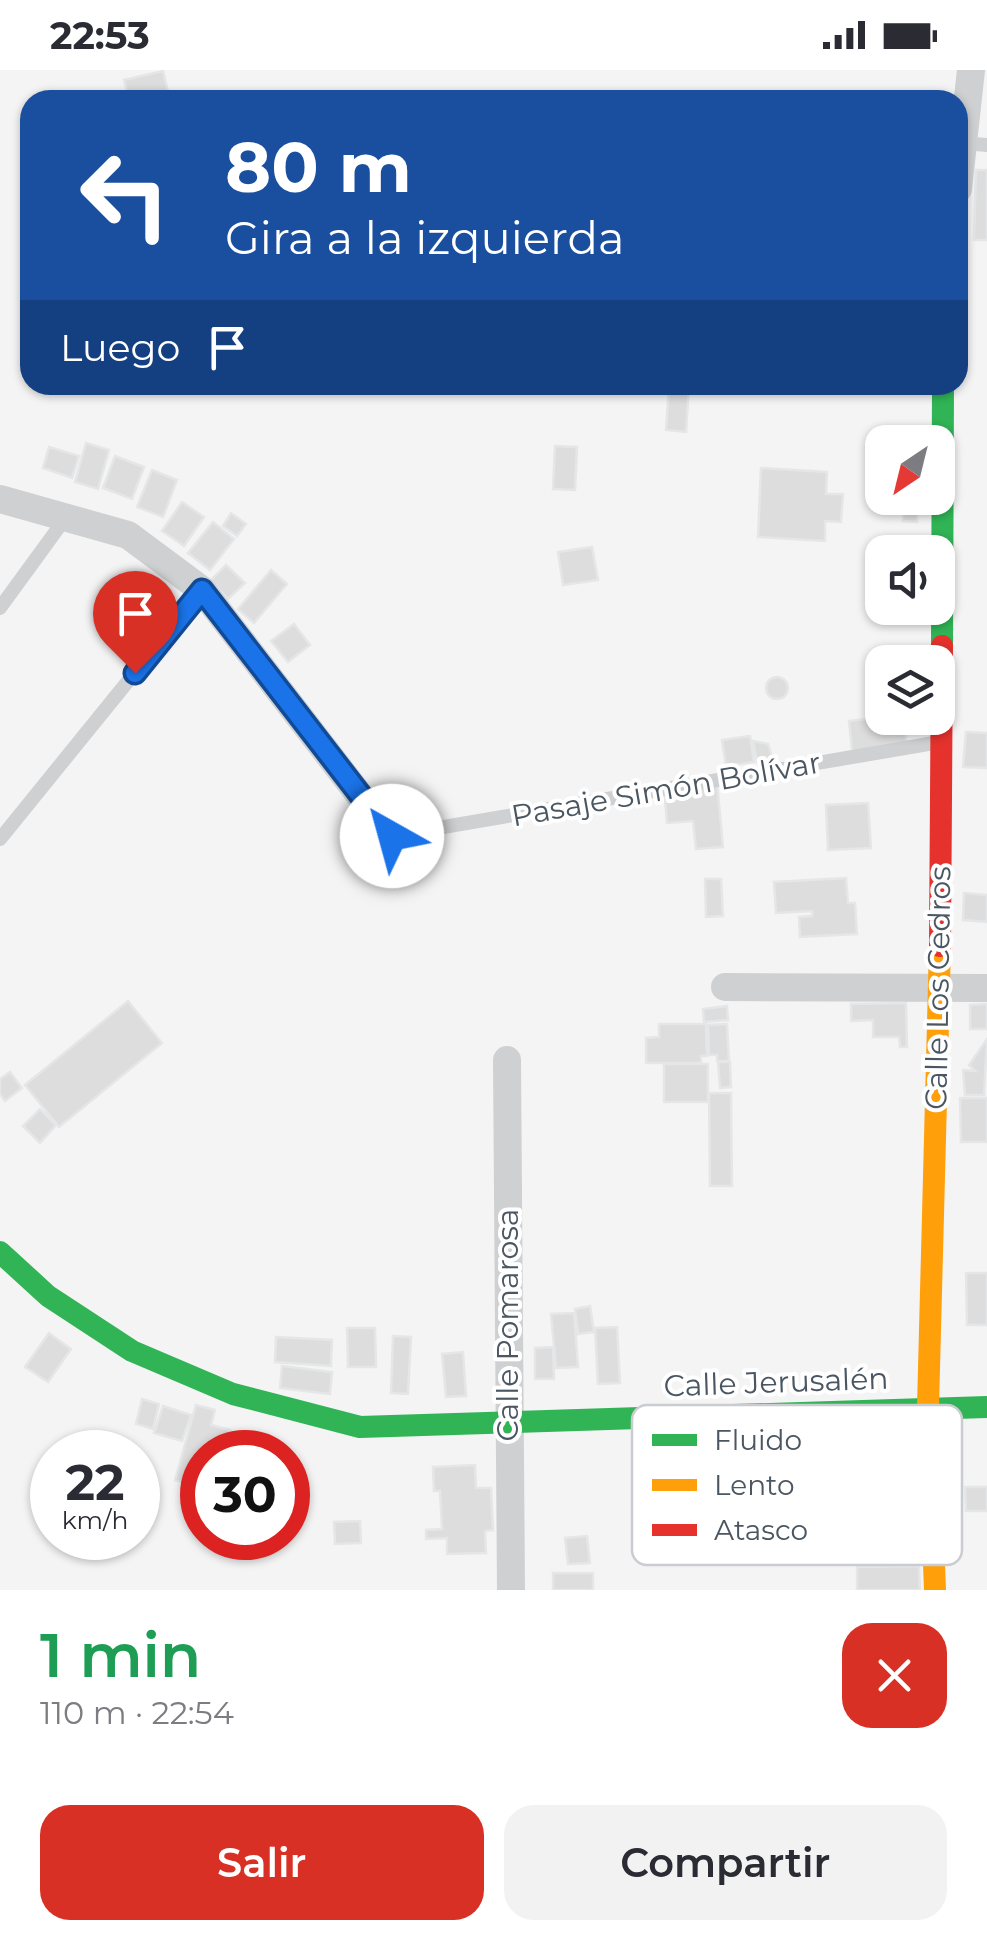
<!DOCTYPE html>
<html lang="es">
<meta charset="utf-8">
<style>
body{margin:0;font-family:Montserrat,sans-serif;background:#f2f2f3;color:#2b2b33;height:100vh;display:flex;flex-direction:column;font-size:38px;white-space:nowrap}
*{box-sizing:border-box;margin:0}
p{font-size:32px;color:#7c7c81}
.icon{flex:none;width:55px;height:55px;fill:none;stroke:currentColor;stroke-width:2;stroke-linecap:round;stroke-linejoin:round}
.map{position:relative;height:1520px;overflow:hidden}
.panel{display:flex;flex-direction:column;background:#fff;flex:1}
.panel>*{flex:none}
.top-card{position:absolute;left:20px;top:20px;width:948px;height:305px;border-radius:30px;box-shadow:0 2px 8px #0004;background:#1a4fa0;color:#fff;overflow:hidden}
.needle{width:65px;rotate:215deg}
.controls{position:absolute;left:865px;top:355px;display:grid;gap:20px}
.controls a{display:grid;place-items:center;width:90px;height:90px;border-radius:20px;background:#fff;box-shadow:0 2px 8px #0004;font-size:50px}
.speed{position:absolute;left:30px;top:1360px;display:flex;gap:20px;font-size:50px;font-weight:700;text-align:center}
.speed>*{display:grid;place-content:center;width:130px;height:130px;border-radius:50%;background:#fff;box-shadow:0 2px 8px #0004;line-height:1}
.speed small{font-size:25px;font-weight:400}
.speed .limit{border:15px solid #d22;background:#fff;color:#111}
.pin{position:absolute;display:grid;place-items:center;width:85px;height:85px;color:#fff;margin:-102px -42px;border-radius:50% 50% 50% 0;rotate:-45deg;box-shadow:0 0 10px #0007}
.pin .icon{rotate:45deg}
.me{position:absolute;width:110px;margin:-55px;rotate:322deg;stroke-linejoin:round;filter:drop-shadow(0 0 8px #0008)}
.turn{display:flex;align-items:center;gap:35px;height:210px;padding:0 40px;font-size:45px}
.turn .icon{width:130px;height:130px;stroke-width:2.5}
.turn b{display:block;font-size:70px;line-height:85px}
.then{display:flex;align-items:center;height:95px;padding:0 40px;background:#0003;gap:20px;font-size:38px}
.round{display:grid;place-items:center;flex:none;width:105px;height:105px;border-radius:30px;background:#f2f2f3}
.headline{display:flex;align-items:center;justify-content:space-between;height:170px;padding:0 40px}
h1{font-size:60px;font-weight:600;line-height:75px;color:#1e9e55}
.button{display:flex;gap:20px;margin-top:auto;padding:20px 40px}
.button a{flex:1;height:115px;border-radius:30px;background:#d93025;color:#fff;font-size:40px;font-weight:600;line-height:115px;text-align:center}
.button a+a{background:#f2f2f3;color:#2b2b33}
.status{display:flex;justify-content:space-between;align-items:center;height:70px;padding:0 50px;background:#fff;direction:ltr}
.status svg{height:28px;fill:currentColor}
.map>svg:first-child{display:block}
</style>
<div class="status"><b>22:53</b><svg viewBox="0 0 49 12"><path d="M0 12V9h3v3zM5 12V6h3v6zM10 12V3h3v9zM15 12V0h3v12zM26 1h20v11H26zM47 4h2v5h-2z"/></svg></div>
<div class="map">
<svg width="987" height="1520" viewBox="0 0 987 1520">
<rect width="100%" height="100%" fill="#f4f4f4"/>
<!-- building -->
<path fill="#ddddde" stroke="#e5e6e7" stroke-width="2.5" d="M163,1l7,29h-41l-5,-20z
M976,100h11v70h-13z
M669,315h20l-3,47 -20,-2z
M86,373l23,7 -11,39 -23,-7z
M555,376l22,1 -2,43 -22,-1z
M49,377l30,9 -7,22 -29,-10z
M115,386l29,11 -12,32 -29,-11z
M761,398l66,4 -1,22h17l-2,28 -16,-1v20l-67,-4z
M152,400l25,10 -14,37 -26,-10z
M904,431h14l-1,21 -14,-1z
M182,432l22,15 -20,29 -22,-15z
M231,443l15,11 -9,12 -14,-10z
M213,452l21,17 -24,31 -22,-17z
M592,477l6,33 -35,5 -5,-33z
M226,495l19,18 -17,16 -18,-18z
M271,500l16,14 -33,39 -16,-14z
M294,554l16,21 -22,17 -17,-21z
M766 618a11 11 0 1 1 22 0a11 11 0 1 1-22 0Z
M882,647l21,1 4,27 -55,6 -3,-30z
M966,662l21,1v35l-24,-1z
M750,666l4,26 -28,4 -4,-26z
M753,671l15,3 4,13 -15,5z
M717,712l6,65 -27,2 -3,-28 -26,2 -3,-36z
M868,733l3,45 -43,2 -2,-45z
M846,808l2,25h7l2,31 -57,3 -1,-20 13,-1v-5l-36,2 -2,-31z
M705,809h16l2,37 -17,1z
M964,823l23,2v27l-24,-2z
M128,931l34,42 -103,84 -34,-42z
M906,933l1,44h-7l-1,-10h-26v-17l-22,1v-17z
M987,934v25h-17v-24z
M727,936l1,14 -24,2 -1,-13z
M659,954h47l1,32h-6v7h-55v-25l13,-1z
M727,954l2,37h-12v-6h-8l-1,-30z
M987,969l-3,56h-19l-2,-25 12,1 -6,-6z
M718,992h12l1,25 -11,1z
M664,994h44v38h-44z
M10,1002l12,16 -17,13 -5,-7v-15z
M709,1023h22l1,93h-22z
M960,1028h27v44h-26z
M40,1039l16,16 -16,18 -17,-17z
M966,1203h21v52h-20z
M590,1236l4,26 -16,2 -3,-25z
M574,1243l4,54 -22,1 -5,-54z
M617,1257l3,56 -22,1 -3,-56z
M347,1258h28l1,39h-28z
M49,1263l22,16 -23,33 -23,-15z
M393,1266l18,1 -3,57 -17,-1z
M276,1267l56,3 -1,26 -56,-4z
M553,1277l1,32h-19v-31z
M463,1282l3,44 -20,1 -4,-43z
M282,1296l50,6 -2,22 -50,-6z
M142,1329l17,5 -6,25 -17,-5z
M196,1335l19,5 -4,15 19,5 -6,22h-22v23l-5,-2 -3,12 -19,-5z
M163,1336l28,9 -9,26 -28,-8z
M475,1395l1,23h15l2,42 -8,1 1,22 -39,1v-16l-21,1v-9l16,-1 -2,-38h-6l-1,-24z
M965,1417h22v24h-21z
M360,1451l1,22 -26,1 -1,-22z
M587,1466l3,27 -22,1 -3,-26z
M919,1496l1,24h-63v-23z
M553,1503h40v17h-40z"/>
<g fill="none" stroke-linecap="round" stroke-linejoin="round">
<!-- lane -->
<path stroke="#ced0d2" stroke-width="14" d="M963,73l24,2
M0,538l67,-92
M391,766l549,-94
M0,769l202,-249"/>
<!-- street -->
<path stroke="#ced0d2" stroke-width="28" d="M958,119l13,-119
M0,429l128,36 74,55 189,246
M725,917l262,1
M507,990l4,530"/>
<!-- fast -->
<path stroke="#30b455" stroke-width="22" d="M942,576l1,-261
M0,1182l48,44 84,55 101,43 127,33 627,-20"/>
<!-- slow -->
<path stroke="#ff9f0a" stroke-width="22" d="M935,1520l-7,-183 12,-461"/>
<!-- jam -->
<path stroke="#e5322d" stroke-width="22" d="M940,876l2,-300"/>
</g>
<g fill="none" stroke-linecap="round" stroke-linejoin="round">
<defs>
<path id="route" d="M135,603l67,-83 190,246"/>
</defs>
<!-- route casing -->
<use href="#route" stroke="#114b97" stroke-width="25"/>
<!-- route -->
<use href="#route" stroke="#1a73e8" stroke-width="18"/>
</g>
<g text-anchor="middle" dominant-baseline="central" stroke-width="8" stroke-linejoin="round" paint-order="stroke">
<!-- street labels -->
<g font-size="30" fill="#4a5661" stroke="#fff">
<text transform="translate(666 719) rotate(-10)">Pasaje Simón Bolívar</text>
<text transform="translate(938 918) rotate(-89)">Calle Los Cedros</text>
<text transform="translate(507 1255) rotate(-90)">Calle Pomarosa</text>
<text transform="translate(776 1312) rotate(-2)">Calle Jerusalén</text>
</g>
</g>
<!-- legend -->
<rect x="632" y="1335" width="330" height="160" rx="15" fill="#fff" stroke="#c9ccd0" stroke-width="2.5"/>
<rect x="652" y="1364" width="45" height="12" fill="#30b455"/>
<rect x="652" y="1409" width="45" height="12" fill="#ff9f0a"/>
<rect x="652" y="1454" width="45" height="12" fill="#e5322d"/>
<g font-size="28" fill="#4a5661">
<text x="714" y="1380">Fluido</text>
<text x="714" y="1425">Lento</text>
<text x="714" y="1470">Atasco</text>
</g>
</svg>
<div class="controls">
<a><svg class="needle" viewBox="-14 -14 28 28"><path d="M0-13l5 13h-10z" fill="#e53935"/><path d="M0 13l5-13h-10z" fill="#7c7c81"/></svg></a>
<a><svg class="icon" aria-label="sound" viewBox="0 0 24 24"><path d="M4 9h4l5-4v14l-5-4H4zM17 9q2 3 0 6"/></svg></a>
<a><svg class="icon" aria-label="layers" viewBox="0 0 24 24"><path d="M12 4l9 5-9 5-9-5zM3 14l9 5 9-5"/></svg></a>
</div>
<div class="speed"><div>22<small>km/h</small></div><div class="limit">30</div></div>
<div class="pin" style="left:135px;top:603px;background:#d93025"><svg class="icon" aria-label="arrive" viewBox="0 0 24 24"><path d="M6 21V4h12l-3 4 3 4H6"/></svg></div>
<svg class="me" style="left:392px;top:766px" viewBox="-20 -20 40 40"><circle r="19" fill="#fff"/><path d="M0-13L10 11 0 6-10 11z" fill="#1a73e8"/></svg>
<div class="top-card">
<div class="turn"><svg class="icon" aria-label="left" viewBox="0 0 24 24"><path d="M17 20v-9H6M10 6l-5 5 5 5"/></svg><div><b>80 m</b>Gira a la izquierda</div></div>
<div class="then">Luego<svg class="icon" aria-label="arrive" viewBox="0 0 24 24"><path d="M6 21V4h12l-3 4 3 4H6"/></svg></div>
</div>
</div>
<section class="panel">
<div class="headline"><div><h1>1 min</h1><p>110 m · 22:54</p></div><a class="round" style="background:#d93025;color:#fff"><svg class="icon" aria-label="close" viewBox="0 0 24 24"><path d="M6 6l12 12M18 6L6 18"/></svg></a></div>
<div class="button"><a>Salir</a><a>Compartir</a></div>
</section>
